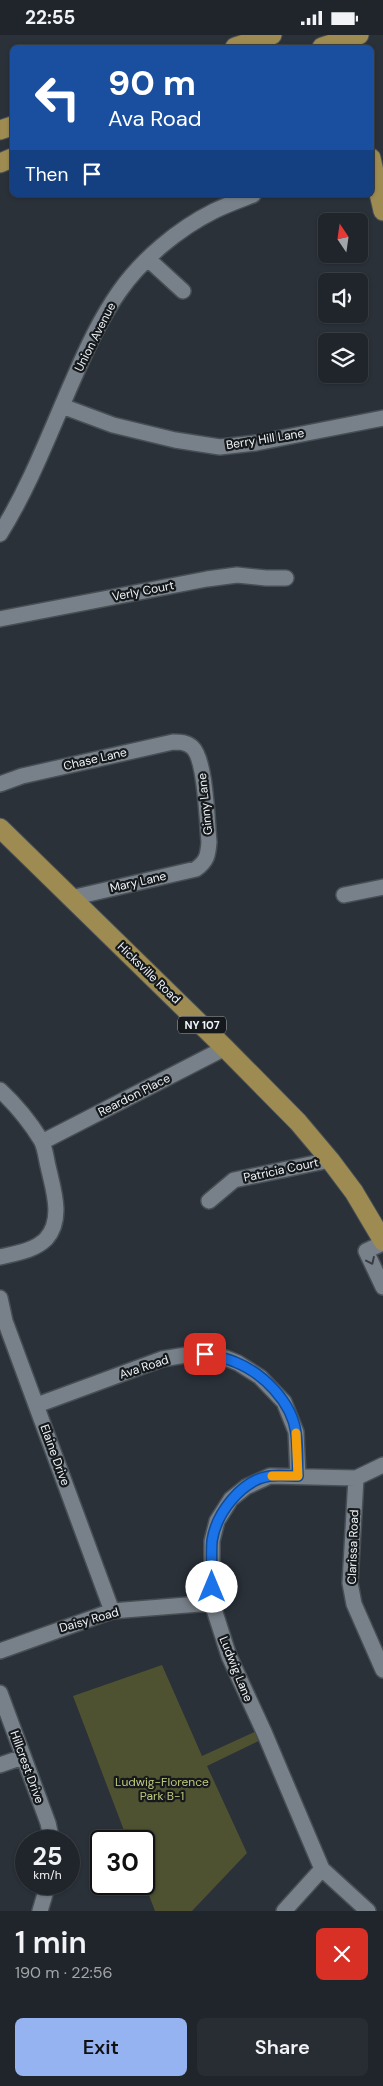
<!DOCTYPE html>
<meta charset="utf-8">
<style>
body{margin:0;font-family:"DM Sans",sans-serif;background:#282d33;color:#f1f3f6;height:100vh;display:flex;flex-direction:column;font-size:19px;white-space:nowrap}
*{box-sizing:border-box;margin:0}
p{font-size:16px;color:#a2a5a9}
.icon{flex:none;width:28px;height:28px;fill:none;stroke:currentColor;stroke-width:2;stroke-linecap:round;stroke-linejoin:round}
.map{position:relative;height:1876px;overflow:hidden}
.sheet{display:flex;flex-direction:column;background:#20252b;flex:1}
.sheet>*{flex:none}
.hud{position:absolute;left:10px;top:10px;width:364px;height:152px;border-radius:8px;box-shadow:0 1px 4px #0004,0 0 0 1px #3d4247;background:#1a4fa0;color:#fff;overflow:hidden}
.needle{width:32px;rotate:347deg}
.tools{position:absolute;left:318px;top:178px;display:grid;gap:10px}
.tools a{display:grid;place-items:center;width:50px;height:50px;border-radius:8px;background:#20252b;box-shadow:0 1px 4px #0004,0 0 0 1px #3d4247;font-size:25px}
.speed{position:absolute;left:15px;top:1795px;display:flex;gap:10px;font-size:25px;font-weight:700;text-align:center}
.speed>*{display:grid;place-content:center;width:65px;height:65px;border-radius:50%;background:#20252b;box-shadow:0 1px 4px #0004,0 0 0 1px #3d4247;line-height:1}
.speed small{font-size:12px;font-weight:400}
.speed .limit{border:2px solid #111;border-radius:8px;background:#fff;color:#111}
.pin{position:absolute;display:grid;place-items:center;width:42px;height:42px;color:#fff;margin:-21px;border-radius:10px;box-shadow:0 2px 8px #0006}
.me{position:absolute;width:55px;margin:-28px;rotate:0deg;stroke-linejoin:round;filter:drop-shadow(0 0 4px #0008)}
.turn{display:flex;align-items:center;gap:18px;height:105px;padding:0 15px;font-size:22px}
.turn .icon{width:65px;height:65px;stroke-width:2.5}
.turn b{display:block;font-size:35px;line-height:42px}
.then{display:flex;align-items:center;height:48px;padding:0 15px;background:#0003;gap:10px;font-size:19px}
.round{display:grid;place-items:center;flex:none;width:52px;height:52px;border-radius:8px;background:#282d33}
.summary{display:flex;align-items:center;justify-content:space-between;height:85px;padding:0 15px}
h1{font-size:30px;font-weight:600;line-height:38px}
.button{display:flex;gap:10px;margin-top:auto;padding:10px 15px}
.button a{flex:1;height:58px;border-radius:8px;background:#95b2f1;color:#111;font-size:20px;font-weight:600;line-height:58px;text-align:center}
.button a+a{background:#282d33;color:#f1f3f6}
.status{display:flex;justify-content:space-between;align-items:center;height:35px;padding:0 25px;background:#20252b;direction:ltr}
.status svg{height:14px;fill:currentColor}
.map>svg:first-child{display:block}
</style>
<div class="status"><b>22:55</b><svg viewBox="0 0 49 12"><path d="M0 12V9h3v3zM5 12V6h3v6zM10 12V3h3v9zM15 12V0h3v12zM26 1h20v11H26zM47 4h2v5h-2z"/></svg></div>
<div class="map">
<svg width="383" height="1876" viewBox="0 0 383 1876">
<rect width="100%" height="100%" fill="#2a3139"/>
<!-- green -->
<path fill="#4f5230" d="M162,1630l40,91 59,-27 4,9 -58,28 40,87 -55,58h-37l-11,-29v-41h-16l-55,-145z"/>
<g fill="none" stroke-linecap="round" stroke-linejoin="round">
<defs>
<path id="minor" d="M148,224l35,32
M62,371l51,19 62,15 45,7 36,-4 127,-25
M0,499c30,-48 50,-102 73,-154 13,-30 27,-61 46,-88 23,-33 59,-63 95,-81 12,-6 26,-11 39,-16
M0,584l207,-40 30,-4 29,3h20
M0,749l22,-8 151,-34c7,0 13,0 19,5 14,12 15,75 17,95 -1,13 -2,19 -13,27l-125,29
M344,860l39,-8
M0,1055c15,14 30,32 41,50 4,7 5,18 7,26 5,23 16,53 -2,73 -12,12 -30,14 -46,18
M42,1107l183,-94
M209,1166l25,-21 96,-20
M383,1208l-17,8 17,36
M0,1263l5,23 107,290
M37,1370l125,-46 30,-5 34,4 12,5 22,14 24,25 12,30 2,44
M356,1443l-6,105 4,21 29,66
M0,1616l112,-40 100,-8
M0,1658l48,130 4,18
M0,1730l23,-8
M40,1876l8,-27
M284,1876l38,-42
M368,1876l-46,-42 -58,-137 -35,-76 -17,-53v-62l5,-20 14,-22 15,-12 24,-11 86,2 27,-13"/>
<path id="major" d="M235,12l37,-12
M322,12l37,-12
M0,95l12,-4
M371,123l12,53
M0,128l12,-5
M0,793l225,220 73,74 32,38 24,32 29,49"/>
</defs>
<!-- minor casing -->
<use href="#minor" stroke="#474e54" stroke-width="18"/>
<!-- major casing -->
<use href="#major" stroke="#474e54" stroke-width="21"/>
<!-- minor -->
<use href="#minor" stroke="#78818a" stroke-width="15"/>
<!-- major -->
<use href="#major" stroke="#9e8b51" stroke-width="19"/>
</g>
<!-- one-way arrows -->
<defs><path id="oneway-chevron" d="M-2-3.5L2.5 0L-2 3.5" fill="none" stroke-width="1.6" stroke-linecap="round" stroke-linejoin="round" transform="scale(1.25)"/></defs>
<use stroke="#383d42" href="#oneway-chevron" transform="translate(371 1226) rotate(65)"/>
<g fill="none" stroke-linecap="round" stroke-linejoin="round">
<defs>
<path id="route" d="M205,1319c10,2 21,4 30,8 28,11 57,40 61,71 2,14 1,29 2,43 -9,0 -19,-1 -28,0 -29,4 -54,38 -58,65 -1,15 0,31 0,46"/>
</defs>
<!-- route casing -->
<use href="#route" stroke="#114b97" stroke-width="12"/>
<!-- route -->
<use href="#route" stroke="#1a73e8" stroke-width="9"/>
<!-- slow -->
<path stroke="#f59e0b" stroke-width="9" d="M272,1441h26l-2,-43"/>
</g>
<g text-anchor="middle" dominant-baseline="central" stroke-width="4.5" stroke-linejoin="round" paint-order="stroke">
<!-- shield labels -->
<rect fill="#15191c" stroke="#aeb2b7" stroke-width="1" x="178" y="981.5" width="48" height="17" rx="4"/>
<g font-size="11" font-weight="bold" fill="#eff4f9">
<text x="202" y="990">NY 107</text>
</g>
<!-- street labels -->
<g font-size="12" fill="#eff4f9" stroke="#15191c">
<text transform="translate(95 302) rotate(-63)">Union Avenue</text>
<text transform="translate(265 404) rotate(-9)">Berry Hill Lane</text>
<text transform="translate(143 556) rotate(-11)">Verly Court</text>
<text transform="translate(95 724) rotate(-13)">Chase Lane</text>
<text transform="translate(205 769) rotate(-96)">Ginny Lane</text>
<text transform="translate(138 847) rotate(-13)">Mary Lane</text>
<text transform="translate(149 938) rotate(44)">Hicksville Road</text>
<text transform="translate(134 1060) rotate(-27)">Reardon Place</text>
<text transform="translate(281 1135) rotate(-12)">Patricia Court</text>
<text transform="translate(144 1332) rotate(-18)">Ava Road</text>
<text transform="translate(55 1420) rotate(70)">Elaine Drive</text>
<text transform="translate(353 1512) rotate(-88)">Clarissa Road</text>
<text transform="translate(89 1585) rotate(-16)">Daisy Road</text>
<text transform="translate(236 1634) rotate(68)">Ludwig Lane</text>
<text transform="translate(27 1732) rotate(70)">Hillcrest Drive</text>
</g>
<!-- park labels -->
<g font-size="12" fill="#c1c77b" stroke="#15191c">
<text x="162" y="1747">Ludwig-Florence<tspan x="162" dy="14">Park B-1</tspan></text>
</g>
</g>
</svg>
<div class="tools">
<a><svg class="needle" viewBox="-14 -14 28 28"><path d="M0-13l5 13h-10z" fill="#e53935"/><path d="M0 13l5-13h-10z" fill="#a2a5a9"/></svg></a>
<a><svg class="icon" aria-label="sound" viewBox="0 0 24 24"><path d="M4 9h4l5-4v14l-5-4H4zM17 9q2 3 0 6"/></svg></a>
<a><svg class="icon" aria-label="layers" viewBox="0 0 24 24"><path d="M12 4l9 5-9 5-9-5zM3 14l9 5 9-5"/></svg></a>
</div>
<div class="speed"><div>25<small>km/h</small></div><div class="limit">30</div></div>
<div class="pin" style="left:205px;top:1319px;background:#d93025"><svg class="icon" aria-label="arrive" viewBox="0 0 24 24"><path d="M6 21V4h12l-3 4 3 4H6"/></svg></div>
<svg class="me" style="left:212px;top:1552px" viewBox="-20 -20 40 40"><circle r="19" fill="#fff"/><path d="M0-13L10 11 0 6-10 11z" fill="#1a73e8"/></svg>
<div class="hud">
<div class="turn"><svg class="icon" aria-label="left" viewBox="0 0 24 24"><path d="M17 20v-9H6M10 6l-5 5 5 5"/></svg><div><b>90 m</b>Ava Road</div></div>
<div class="then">Then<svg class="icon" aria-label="arrive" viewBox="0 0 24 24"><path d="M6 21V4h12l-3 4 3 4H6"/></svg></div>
</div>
</div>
<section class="sheet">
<div class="summary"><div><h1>1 min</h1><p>190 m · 22:56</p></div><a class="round" style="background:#d93025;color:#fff"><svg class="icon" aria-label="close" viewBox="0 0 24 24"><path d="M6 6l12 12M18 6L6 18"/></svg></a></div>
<div class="button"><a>Exit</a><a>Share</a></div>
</section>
